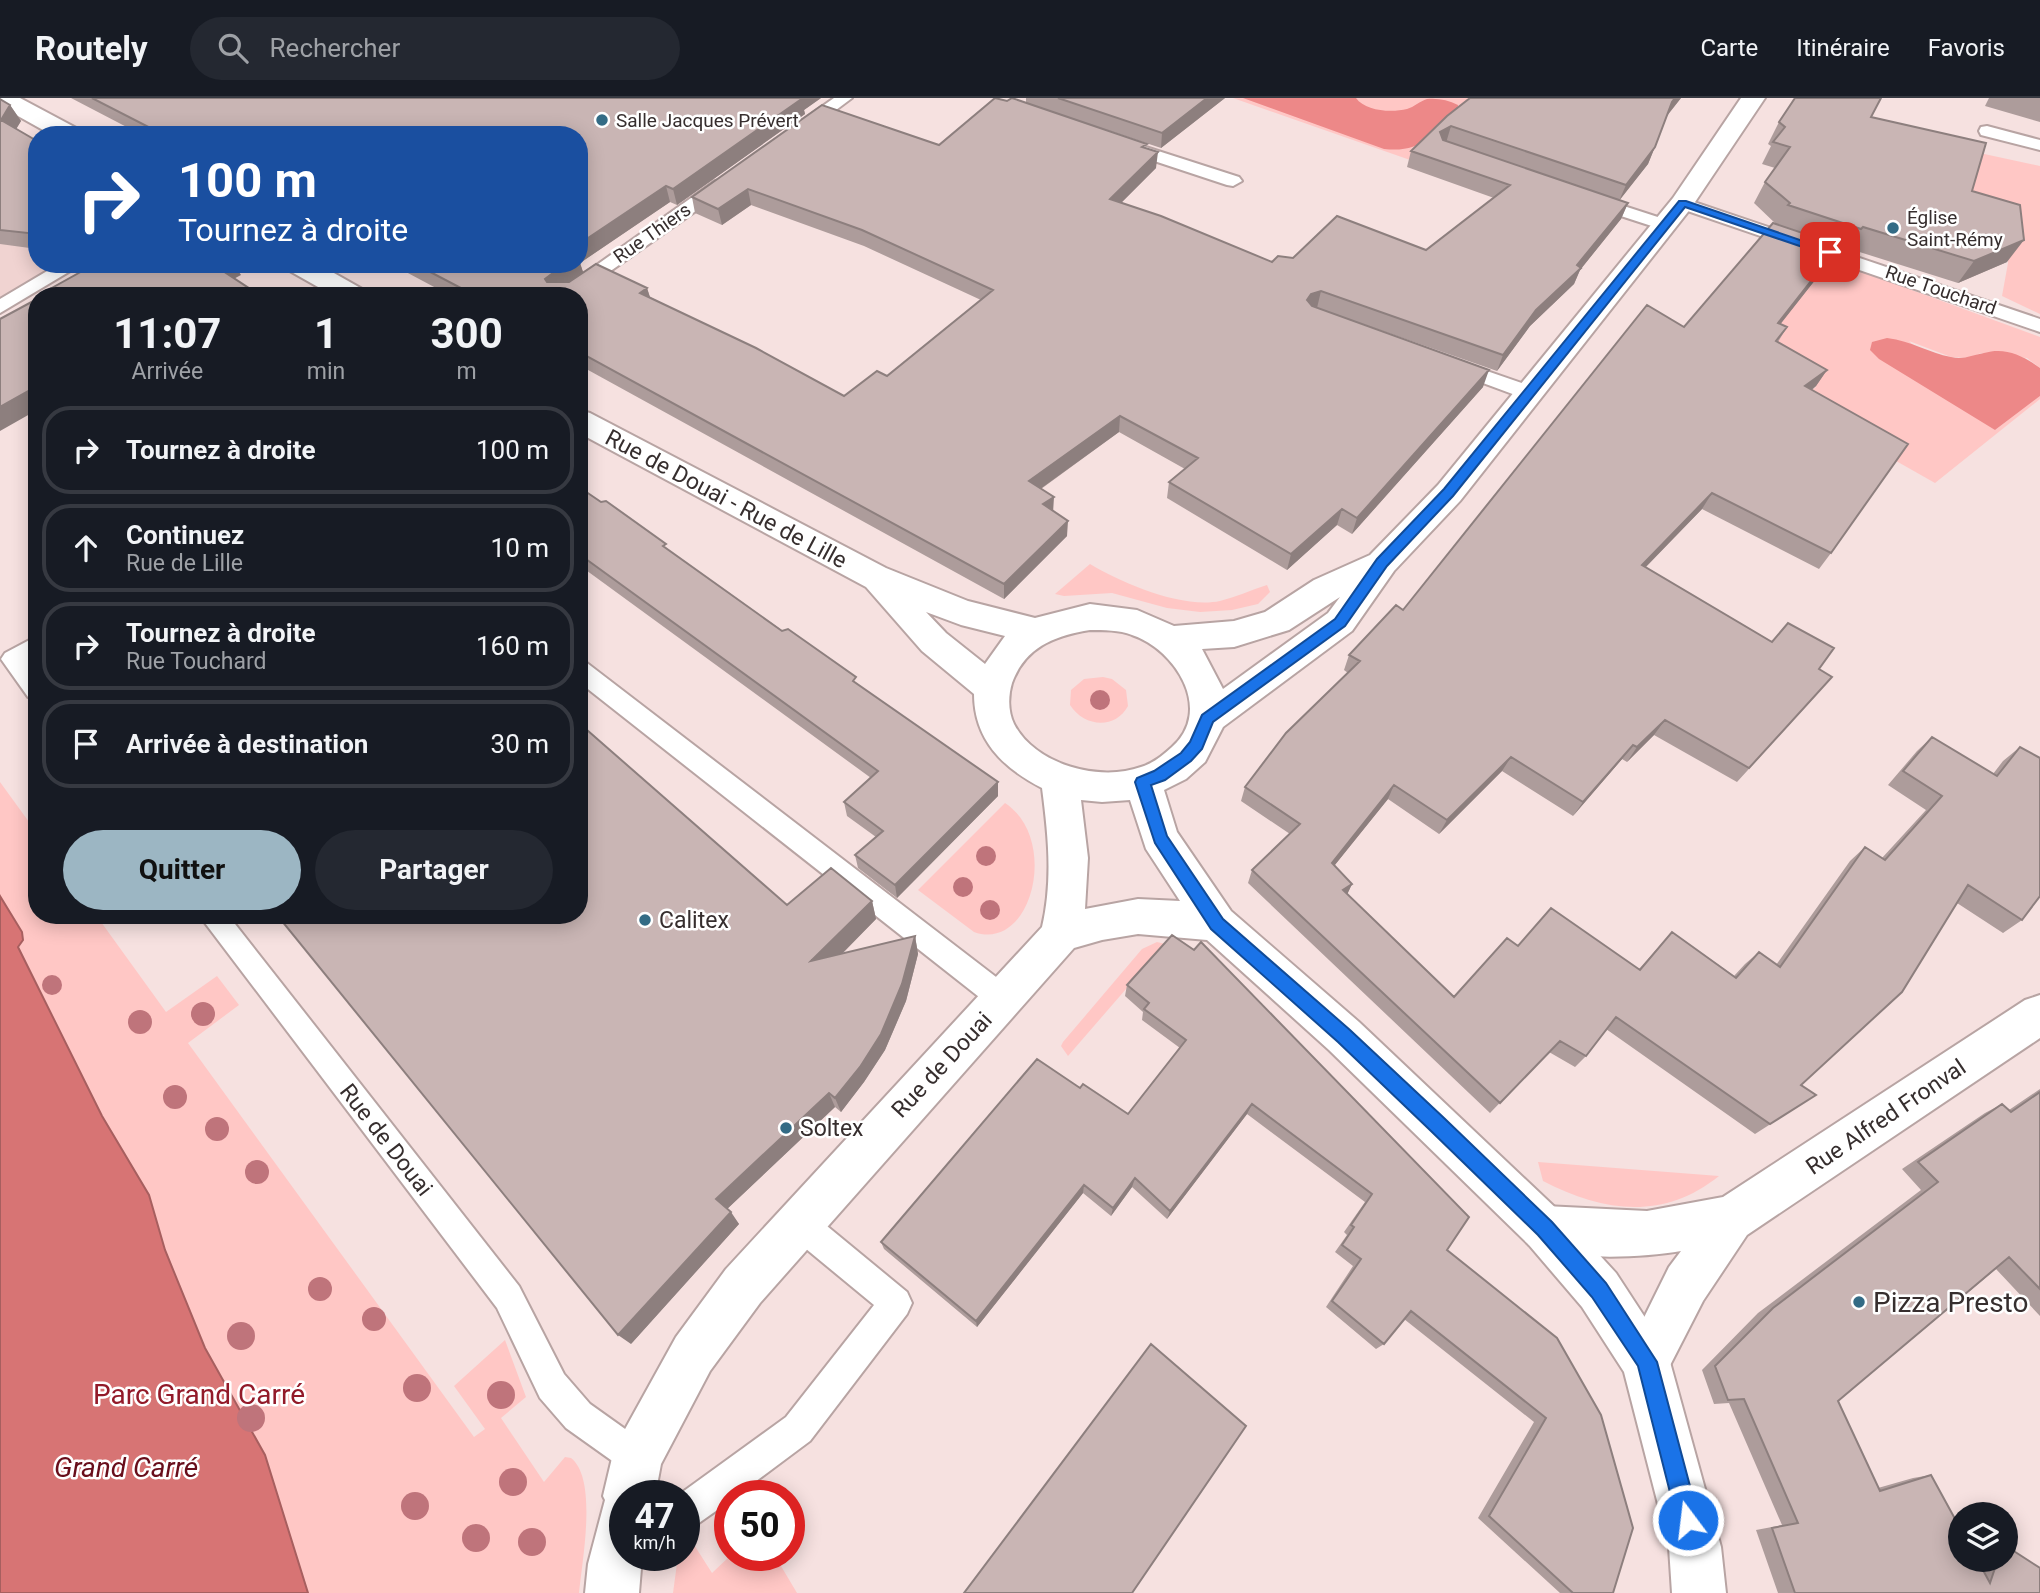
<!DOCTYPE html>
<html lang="fr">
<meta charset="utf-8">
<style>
body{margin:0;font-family:Roboto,sans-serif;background:#242831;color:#f1f3f6;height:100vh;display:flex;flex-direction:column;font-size:26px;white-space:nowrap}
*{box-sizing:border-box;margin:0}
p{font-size:23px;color:#9ea1a6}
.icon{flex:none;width:38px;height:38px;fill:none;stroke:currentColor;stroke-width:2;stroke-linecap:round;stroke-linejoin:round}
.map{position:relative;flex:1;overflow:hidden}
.panel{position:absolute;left:28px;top:189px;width:560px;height:637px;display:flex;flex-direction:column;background:#171b24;border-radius:28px;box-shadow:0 4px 18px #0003}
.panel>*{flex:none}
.banner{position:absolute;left:28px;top:28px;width:560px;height:147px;border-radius:28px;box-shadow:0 4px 18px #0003;background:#1a4fa0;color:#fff;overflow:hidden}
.tools{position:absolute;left:1948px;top:1404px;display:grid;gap:14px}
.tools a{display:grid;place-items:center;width:70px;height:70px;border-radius:50%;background:#171b24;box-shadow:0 4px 18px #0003;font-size:35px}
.speed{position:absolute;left:609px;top:1382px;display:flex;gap:14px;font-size:35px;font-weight:700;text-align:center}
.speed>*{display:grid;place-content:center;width:91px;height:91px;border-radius:50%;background:#171b24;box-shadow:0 4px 18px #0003;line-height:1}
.speed small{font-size:18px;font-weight:400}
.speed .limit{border:10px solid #d22;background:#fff;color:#111}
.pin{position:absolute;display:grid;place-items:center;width:60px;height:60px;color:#fff;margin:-30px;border-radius:14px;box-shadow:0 4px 10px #0006}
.me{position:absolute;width:77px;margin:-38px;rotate:345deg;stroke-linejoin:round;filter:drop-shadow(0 0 5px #0008)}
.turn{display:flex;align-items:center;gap:24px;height:147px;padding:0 35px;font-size:32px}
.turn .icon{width:91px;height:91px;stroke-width:2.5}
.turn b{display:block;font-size:49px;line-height:60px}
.eta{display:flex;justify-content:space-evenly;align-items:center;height:119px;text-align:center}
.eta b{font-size:42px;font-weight:700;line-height:49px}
.primary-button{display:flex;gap:14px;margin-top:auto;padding:14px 35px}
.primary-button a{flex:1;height:80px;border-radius:42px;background:#9cb6c3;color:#111;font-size:28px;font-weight:700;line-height:80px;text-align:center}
.primary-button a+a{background:#242831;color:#f1f3f6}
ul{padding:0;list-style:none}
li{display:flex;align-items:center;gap:21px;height:88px;margin:0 14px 10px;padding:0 21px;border:4px solid #363941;border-radius:28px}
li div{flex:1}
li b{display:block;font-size:26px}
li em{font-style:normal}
header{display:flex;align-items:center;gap:42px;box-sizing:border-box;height:98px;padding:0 35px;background:#171b24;border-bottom:2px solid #363941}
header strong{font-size:33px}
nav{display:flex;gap:38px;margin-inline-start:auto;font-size:24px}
.search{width:490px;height:63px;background:#242831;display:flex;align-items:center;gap:18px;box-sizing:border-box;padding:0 24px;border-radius:38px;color:#9ea1a6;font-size:26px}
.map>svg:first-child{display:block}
</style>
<header>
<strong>Routely</strong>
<div class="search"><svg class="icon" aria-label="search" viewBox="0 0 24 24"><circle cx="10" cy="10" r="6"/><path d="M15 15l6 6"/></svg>Rechercher</div>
<nav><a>Carte</a><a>Itinéraire</a><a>Favoris</a></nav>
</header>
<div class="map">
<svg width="2040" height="1495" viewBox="0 0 2040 1495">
<rect width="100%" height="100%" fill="#f6e1e0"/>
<!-- built -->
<path fill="#f0d3d1" d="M37,49v117h22l-59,36v-137z"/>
<!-- green -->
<path fill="#ffc7c5" d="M1233,0h251l-71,63z
M1864,30l176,38v148l-38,-18 6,-33 -4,-36z
M1836,168h10l194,71v31l-13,-10 -46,-5 -11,5 -19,-1 -42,-16 86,89 45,-34v3l-105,84 -106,-60 -42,-14 29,-22 -52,-30 14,-56 36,-34 16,5z
M1090,466c32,19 92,45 130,37 16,-4 31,-11 47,-16l3,7 -12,12 -26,6 -32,2 -33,-4 -55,-15 -48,3 -9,-2z
M1103,579l9,2 14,11 2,16c-13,24 -44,21 -58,-1l1,-15 13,-11z
M0,684l37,51v82h59l70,97 51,-36 22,29 -51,38 286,394 11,-8 -31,-43 51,-46 21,57 -25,21 43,64 21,-25 6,1c27,21 11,103 8,135h-579z
M1005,705c55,36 27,150 -31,129l-56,-42z
M1157,844l8,2 -97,112 -7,-10 2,-4 79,-93z
M1538,1064l181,14c-56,45 -116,36 -176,5z
M684,1431l28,44 18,-17h45l22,37h-124l5,-37h6z"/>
<!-- forest -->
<path fill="#ed8888" d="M1243,0h113c9,13 35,15 51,11 7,-2 13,-8 20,-10 11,-1 21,1 31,6l-1,9c-26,22 -36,39 -73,35z
M1887,240c25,3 42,15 64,19 13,3 21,-2 33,-4 21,-6 38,2 56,15v28l-45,34 -116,-71 -9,-9 2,-8z"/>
<!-- water -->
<path fill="#d77474" stroke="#a75f5f" stroke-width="2" d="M0,798l22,36 1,8 -5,7 84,169 47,79 16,55 40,98 60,107 43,138h-308z"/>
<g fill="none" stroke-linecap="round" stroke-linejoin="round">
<defs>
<path id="service" d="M834,0h18l-44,33h-12l-2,-3 2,-3z
M1987,28l53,14v10l-59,-15 -2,-4 2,-4z
M1124,42l115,37 3,4 -9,5 -6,-1 -109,-36 -2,-4 2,-4z
M721,82l6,1 3,4 -3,4 -152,107h-22l162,-115z
M1590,97l80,26 3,4 -9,5 -80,-26 -3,-4z
M1682,100l358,121v13l-364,-125 -3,-4z
M59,166h23l-82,49v-14z
M1455,262l81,28 3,5 -3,5 -7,2 -81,-30 -3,-4 3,-4z
M37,538v20l-9,5 9,11v27l-9,-2 -27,-38 4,-6z
M579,562l8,3 426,327 4,9 -4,9 -10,4 -10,-4 -414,-326z
M199,817h29l291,371 45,88 26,30 59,42 5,12 -5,12 -12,5 -12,-5 -59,-42 -26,-30 -43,-90z
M799,1109l11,5 97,80 5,11 -5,11 -97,127 -74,55h-6v5l-34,24 -12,6v-35h-7l109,-79 88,-112 -86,-71 -5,-11 5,-11z"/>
<path id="tertiary" d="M2040,897v43l-293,197 -44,66 -40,78 -17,7 -17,-7 -7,-17 47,-95 12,-16c-40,7 -115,10 -152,-6l-7,-16 7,-16 16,-7 102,5 76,-14 302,-197z"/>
<path id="secondary" d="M0,0h20l60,32 3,5h-31l-52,-29z
M1741,0h24l-74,110 -231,293 -66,70 -42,60 -129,96 -18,35 -19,17 -22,11 13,42 54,79 128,111 202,191 55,60 47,72 7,17 51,185 5,46h-54l-3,-46 -45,-175 -42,-65 -53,-62 -200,-195 -122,-110 -69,-6 -36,6 -28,8 -314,355 -50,68 -49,93 -6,32h-30v60h17l-3,37h-54l3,-29 17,-64 -2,-4 9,-38 7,-18 57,-103 50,-68 316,-342c11,-47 6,-93 0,-139 -39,-20 -68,-48 -68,-94l-52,-43 -56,-64 -287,-154v-23l11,3 296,155 82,33 67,17 55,-14 47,6 37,16 60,-5 31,-9 49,-32 56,-25 68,-70 235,-287zM1340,499l-12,16 -105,76 -21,-40 32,-2 55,-17zM926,514l35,13 44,11 -20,28 -39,-31zM1090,532c14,0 29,0 42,5 43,14 82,75 40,112 -9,8 -18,16 -31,20 -41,15 -106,-2 -127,-43 -6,-12 -6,-28 -2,-41 13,-36 42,-47 78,-53zM1081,702l21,2 28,-2 16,49 34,52 -42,-2 -53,10 3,-51z
M285,166h33l46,26 4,6h-34l-46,-26z"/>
</defs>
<!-- service casing -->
<use href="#service" stroke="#b8a4a3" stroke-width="4"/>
<!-- tertiary casing -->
<use href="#tertiary" stroke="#b8a4a3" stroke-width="4"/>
<!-- secondary casing -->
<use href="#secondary" stroke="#b8a4a3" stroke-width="4"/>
<!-- service -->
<use href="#service" fill="#fff" fill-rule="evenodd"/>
<!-- tertiary -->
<use href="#tertiary" fill="#fff" fill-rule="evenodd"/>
<!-- secondary -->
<use href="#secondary" fill="#fff" fill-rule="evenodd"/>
</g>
<!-- trees -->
<g fill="#bf747b">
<circle cx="1100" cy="602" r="10"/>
<circle cx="986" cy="758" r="10"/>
<circle cx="963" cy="789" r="10"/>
<circle cx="990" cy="812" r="10"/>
<circle cx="52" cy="887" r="10"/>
<circle cx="203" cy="916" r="12"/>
<circle cx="140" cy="924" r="12"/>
<circle cx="175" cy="999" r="12"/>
<circle cx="217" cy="1031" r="12"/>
<circle cx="257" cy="1074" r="12"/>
<circle cx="320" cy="1191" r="12"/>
<circle cx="374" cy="1221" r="12"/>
<circle cx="241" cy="1238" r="14"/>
<circle cx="417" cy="1290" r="14"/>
<circle cx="501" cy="1297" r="14"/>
<circle cx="251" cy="1320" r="14"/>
<circle cx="513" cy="1384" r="14"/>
<circle cx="415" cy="1408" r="14"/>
<circle cx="476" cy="1440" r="14"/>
<circle cx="532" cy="1444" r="14"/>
</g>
<!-- wall -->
<path fill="#ad9c9b" d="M71,0h750l-17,12 1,4 -128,91 -7,-3 -90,61 3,9 -15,10 79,6 3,9 194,99 43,-20 94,-76 -117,-54 -113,-41 -29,20 -27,-12 -3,-16 247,-52 207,3 10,20 -35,35 151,59 21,-4 133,-8 68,-52 -87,-31 4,-16 36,-35 234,-18 -14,18 -19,48 -29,36 9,3 -7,16 -41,51 -6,14 -44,42 -33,45 -180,-63 166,79 -131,147 -15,-9 -50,45 -120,-72 2,-16 16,-13 -66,-37 -78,57 26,47 -63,63 -425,-234v-69h-128l-60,-32h188v-129h-437z
M1026,0h199l-64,50 -135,-45z
M1989,0h51v24l-55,-16z
M0,1l10,6 11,16 -5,8 21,12v108l-37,-5z
M1871,19l101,74 35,71 -49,21 -108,-34 -2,2h-2l-15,22 -8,-3 -43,54 7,3 -9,15 49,28 -11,16 -4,4 19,163 -12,16 -117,-60 -57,59 174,101v23l-82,90 -83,-47 -27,27 -5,-3 -49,57 -71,-45 -63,63 -51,-35 -54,67 18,18 -5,10 107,103 64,-51 121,23 33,-37 62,44 11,-12 14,-12 17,13 74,-104 15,-14 17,11 44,-48 -38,-25 29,-34 15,-14 61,37 10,-13 17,-14 2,173 -19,13 -46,-30 -156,182 15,10 -61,39 -149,-105 -20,27 -11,11 -26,-15 -59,61 -242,-230 4,-13 38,-36 -49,-33 4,-14 103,-114 -4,-3 5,-15 54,-45 281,-283 93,-102 -23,-22 11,-21 10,-14 -13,-4 9,-18 -3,-2 11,-22z
M579,389l279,197 140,112 -101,102 -39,-30 -3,-13 21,-18 -29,-21 -3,-14 27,-24 -292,-213z
M872,803l4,18 -34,35 73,-18 3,18 -12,47 -21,49 -21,32 -23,30 -6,-5 -108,102 12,15 -108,120 156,-439z
M1127,887l320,265 110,88 56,255h-53l-82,-75 56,-96 -130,-103 -20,25 -8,5 -50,-42 27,-41 -18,-14 12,-17 -3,-3 21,-30 -118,-88 -80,105 -35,-32 -21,29 -28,-23 -106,134 -93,-78 -3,-7 199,-154 48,26 52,-66 -38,-28 1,-8 -18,-16z
M2040,991v227l-44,-47 -158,132 40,87 35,-10 18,-3 46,85 29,-1 34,34h-262l-22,-63 26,-5 -53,-122 -15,1 -12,-34 56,-57 163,-123 -19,-21 83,-56 17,-9 7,6z"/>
<!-- shaded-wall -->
<path fill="#8d7f7e" d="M798,0h23l-17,12 1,4 -128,91 -4,-16z
M1207,0h18l-64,50 1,-15z
M1675,0h6l-16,20 7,-16z
M10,7l11,16 -9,15 -11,-16z
M1451,28l-5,17 -10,5 4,-16z
M1655,49l-7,17 -29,37 7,-16z
M1158,54l-2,16 -47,47 1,-16z
M666,88l4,16 -90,61 3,9 -33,24 -5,-17 20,-15h14v-20z
M748,91l3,16 -29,20 -4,-16z
M1628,105l-7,16 -41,51 -6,14 -44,42 -33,45 6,-16 33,-45 41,-45z
M2024,142l-17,22 -49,21 16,-22z
M1847,150l-10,17 -6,8 10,-17z
M1833,155l-10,17 -55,70 10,-17z
M222,166h12l7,11 -15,8 -9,-16z
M647,190l5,16 -12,-11z
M1321,193l-4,17 -10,2v-10l4,-6z
M1489,272l-6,17 -131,147 5,-16z
M1827,272l-11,16 -21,17 10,-17z
M32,291l5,6v15l-37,21v-24z
M1120,318l-1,16 -90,65v-16z
M1712,395l-10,16 -70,72 10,-16z
M1054,399l-1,16 -10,-9z
M1342,411l-5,16 -50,45 4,-16z
M1068,423l-1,15 -63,63v-15z
M1665,622l-11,15 -27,27 10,-15z
M1633,647l-11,14 -49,57 10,-14z
M1511,659l-9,14 -63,63 8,-14z
M998,684v14l-101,102 -2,-13z
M1394,687l-6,14 -62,77 6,-13z
M1352,786l-6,13 -3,-7z
M872,803l4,18 -59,60 -6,-18z
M915,838l3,18 -12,47 -21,49 -21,32 -23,30 -6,-14z
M829,995l6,14 -110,104 -9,-12z
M1252,1006l-5,10 -80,105 3,-8z
M1135,1080l-3,9 -21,29 2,-8z
M1084,1087l-1,8 -106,134 -1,-6z
M731,1114l8,12 -108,120 -13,-9z"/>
<!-- building -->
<path fill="#c9b5b4" stroke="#8d7f7e" stroke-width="2" d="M92,0h711l-130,91 -7,-3 -87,58v-109h-415z
M995,0l12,3 5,-3 135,46 -5,3 16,5 -48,47 51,17 111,46 6,-6 15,2 44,-42 89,34 84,-65 -99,-34 36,-35 23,-18h205l-3,4 -17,45 -29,38 -175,-59 -11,6 3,8 185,63 -51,62 4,3 -45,42 -33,45 -182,-64 -10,3 -4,6 5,6 177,64 -132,148 -15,-9 -51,45 -122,-72 29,-24 -78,-42 -91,65 25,16 -11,7 25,17 -64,63 -425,-232v-56h-103l-61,-32h150l-20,15 2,3h22l27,-18 51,24 -7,5 116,55 88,48 33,-25 10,5 106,-86 -131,-60 -114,-41 -30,20 -26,-12 130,-92 117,40z
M1058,0h149l-45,35z
M1795,0h86l-10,19 115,26 -14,48 48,14 4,35 -50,21 -111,-34 -2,2 -73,-24 2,-2 -25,-21 25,-35 -17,-5 12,-15 -6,-5z
M0,1l10,6 -9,15 36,21v93l-37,-4z
M1773,125l74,25 -6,8 -8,-3 -55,70 9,4 -11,14 51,29 -22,16 103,58 -77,109 -119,-60 -70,72 130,77 16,-19 46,25 -15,21 13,8 -83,91 -84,-48 -28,27 -4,-2 -50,57 -72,-45 -64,63 -53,-35 -62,78 20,21 -9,6 111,107 53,-59 11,8 33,-38 89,62 32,-38 64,46 23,-26 21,15 85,-120 20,13 57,-64 -39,-25 29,-34 65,39 23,-29 20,11v138l-18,24 -54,-35 -66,107 -101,93 15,10 -46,29 -154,-107 -30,39 -26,-15 -60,62 -248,-233 48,-46 -55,-37 41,-54 74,-72 -11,-6 47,-50 7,5 244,-305 37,22z
M95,166h127l-5,3 44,29h-217l-3,-2z
M37,201v94l-5,-4 -32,18v-88z
M579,389l22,15 5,-1 60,43 -3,2 119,85 6,-2 68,48 -3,4 145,101 -103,103 -40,-30 28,-24 -39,-29 34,-31 -299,-217z
M579,625l208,182 44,-37 41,33 -61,60 104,-25 -13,48 -21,50 -21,33 -25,31 -6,-5 -113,106 15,13 -113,123 -341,-420h302z
M1172,837l22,15 7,-8 268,275 -22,33 110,88 44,77 32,113 -20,65h-40l-84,-77 57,-98 -135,-107 -27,33 -52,-43 29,-42 -19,-14 12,-18 -3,-2 21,-31 -120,-90 -82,107 -35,-33 -22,30 -29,-23 -108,136 -95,-79 156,-183 43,29 3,-4 45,30 58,-74 -42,-31 5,-6 -22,-18z
M2040,994v197l-31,-32 -171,144 42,90 51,-16 29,53v31h17l13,24 8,-24h8v-13l34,22v25h-245l-23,-65 26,-5 -54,-124 -16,1 -13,-34 58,-58 165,-126 -20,-20 84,-58 9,8z
M1151,1246l95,82 -114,167h-168z"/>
<!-- route -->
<path fill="#1a73e8" stroke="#114b97" stroke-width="2" d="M1679,103h7l149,51 -9,3 -141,-48 -232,289 -66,70 -42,60 -132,96 -11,27 -11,12 -26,19 -14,5 16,51 56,83 127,111 94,88 108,104 54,61 51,79 42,158 -3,8 -8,3 -7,-3 -4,-8 -39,-154 -46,-69 -54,-62 -107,-104 -93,-89 -127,-113 -56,-86 -20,-61 2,-4 17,-7 27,-18 9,-11 12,-27 133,-96 42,-60 67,-70z"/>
<!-- markers -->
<g fill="#336b85" stroke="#fff" stroke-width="2.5">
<circle cx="602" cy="22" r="7"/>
<circle cx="1893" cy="130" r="7"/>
<circle cx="645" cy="822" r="7"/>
<circle cx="786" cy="1030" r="7"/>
<circle cx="1859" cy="1204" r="7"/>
</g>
<g text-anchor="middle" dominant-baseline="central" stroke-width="5" stroke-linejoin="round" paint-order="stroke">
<!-- far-poi labels -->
<g font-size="19" fill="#362e2e" stroke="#fff" text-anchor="start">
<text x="616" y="22">Salle Jacques Prévert</text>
<text x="1907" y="119">Église<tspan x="1907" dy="22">Saint-Rémy</tspan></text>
</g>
<!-- far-street labels -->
<g font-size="19" fill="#362e2e" stroke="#fff">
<text transform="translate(652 135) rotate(-35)">Rue Thiers</text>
<text transform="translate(1941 192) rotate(19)">Rue Touchard</text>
</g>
<!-- street labels -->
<g font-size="23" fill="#362e2e" stroke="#fff">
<text transform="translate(726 401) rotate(28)">Rue de Douai - Rue de Lille</text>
<text transform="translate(942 967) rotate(-47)">Rue de Douai</text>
<text transform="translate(1886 1019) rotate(-34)">Rue Alfred Fronval</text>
<text transform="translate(386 1042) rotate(52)">Rue de Douai</text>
</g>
<!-- poi labels -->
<g font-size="23" fill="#362e2e" stroke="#fff" text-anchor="start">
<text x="659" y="822">Calitex</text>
<text x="800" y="1030">Soltex</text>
</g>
<!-- near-poi labels -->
<g font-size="28" fill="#362e2e" stroke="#fff" text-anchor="start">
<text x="1873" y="1204">Pizza Presto</text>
</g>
<!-- near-park labels -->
<g font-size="28" fill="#921a29" stroke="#fff">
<text x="199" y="1296">Parc Grand Carré</text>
</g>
<!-- near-water labels -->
<g font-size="28" font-style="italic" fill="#680d1a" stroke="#fff">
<text x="126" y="1369">Grand Carré</text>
</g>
</g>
</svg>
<div class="tools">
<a><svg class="icon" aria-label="layers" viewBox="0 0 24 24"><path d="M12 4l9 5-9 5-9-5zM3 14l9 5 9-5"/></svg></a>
</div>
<div class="speed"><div>47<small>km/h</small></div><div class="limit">50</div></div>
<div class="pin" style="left:1830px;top:154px;background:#d93025"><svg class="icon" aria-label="arrive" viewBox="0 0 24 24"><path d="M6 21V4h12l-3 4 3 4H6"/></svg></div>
<svg class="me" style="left:1688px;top:1422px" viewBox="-20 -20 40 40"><circle r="17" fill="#1a73e8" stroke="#fff" stroke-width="3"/><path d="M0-11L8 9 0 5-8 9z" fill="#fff"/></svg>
<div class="banner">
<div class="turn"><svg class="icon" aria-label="right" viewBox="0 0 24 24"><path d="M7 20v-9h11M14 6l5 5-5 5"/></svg><div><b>100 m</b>Tournez à droite</div></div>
</div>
<section class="panel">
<div class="eta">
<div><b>11:07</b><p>Arrivée</p></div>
<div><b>1</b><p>min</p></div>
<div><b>300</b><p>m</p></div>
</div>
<ul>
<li><svg class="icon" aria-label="right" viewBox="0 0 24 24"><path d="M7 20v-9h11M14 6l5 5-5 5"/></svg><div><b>Tournez à droite</b></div><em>100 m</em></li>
<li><svg class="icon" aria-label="ahead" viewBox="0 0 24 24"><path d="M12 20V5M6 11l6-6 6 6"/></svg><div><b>Continuez</b><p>Rue de Lille</p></div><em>10 m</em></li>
<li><svg class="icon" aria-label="right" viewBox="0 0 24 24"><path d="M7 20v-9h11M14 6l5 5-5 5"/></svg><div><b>Tournez à droite</b><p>Rue Touchard</p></div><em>160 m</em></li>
<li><svg class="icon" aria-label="arrive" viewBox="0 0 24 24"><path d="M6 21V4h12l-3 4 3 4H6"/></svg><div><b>Arrivée à destination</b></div><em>30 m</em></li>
</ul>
<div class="primary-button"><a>Quitter</a><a>Partager</a></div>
</section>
</div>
